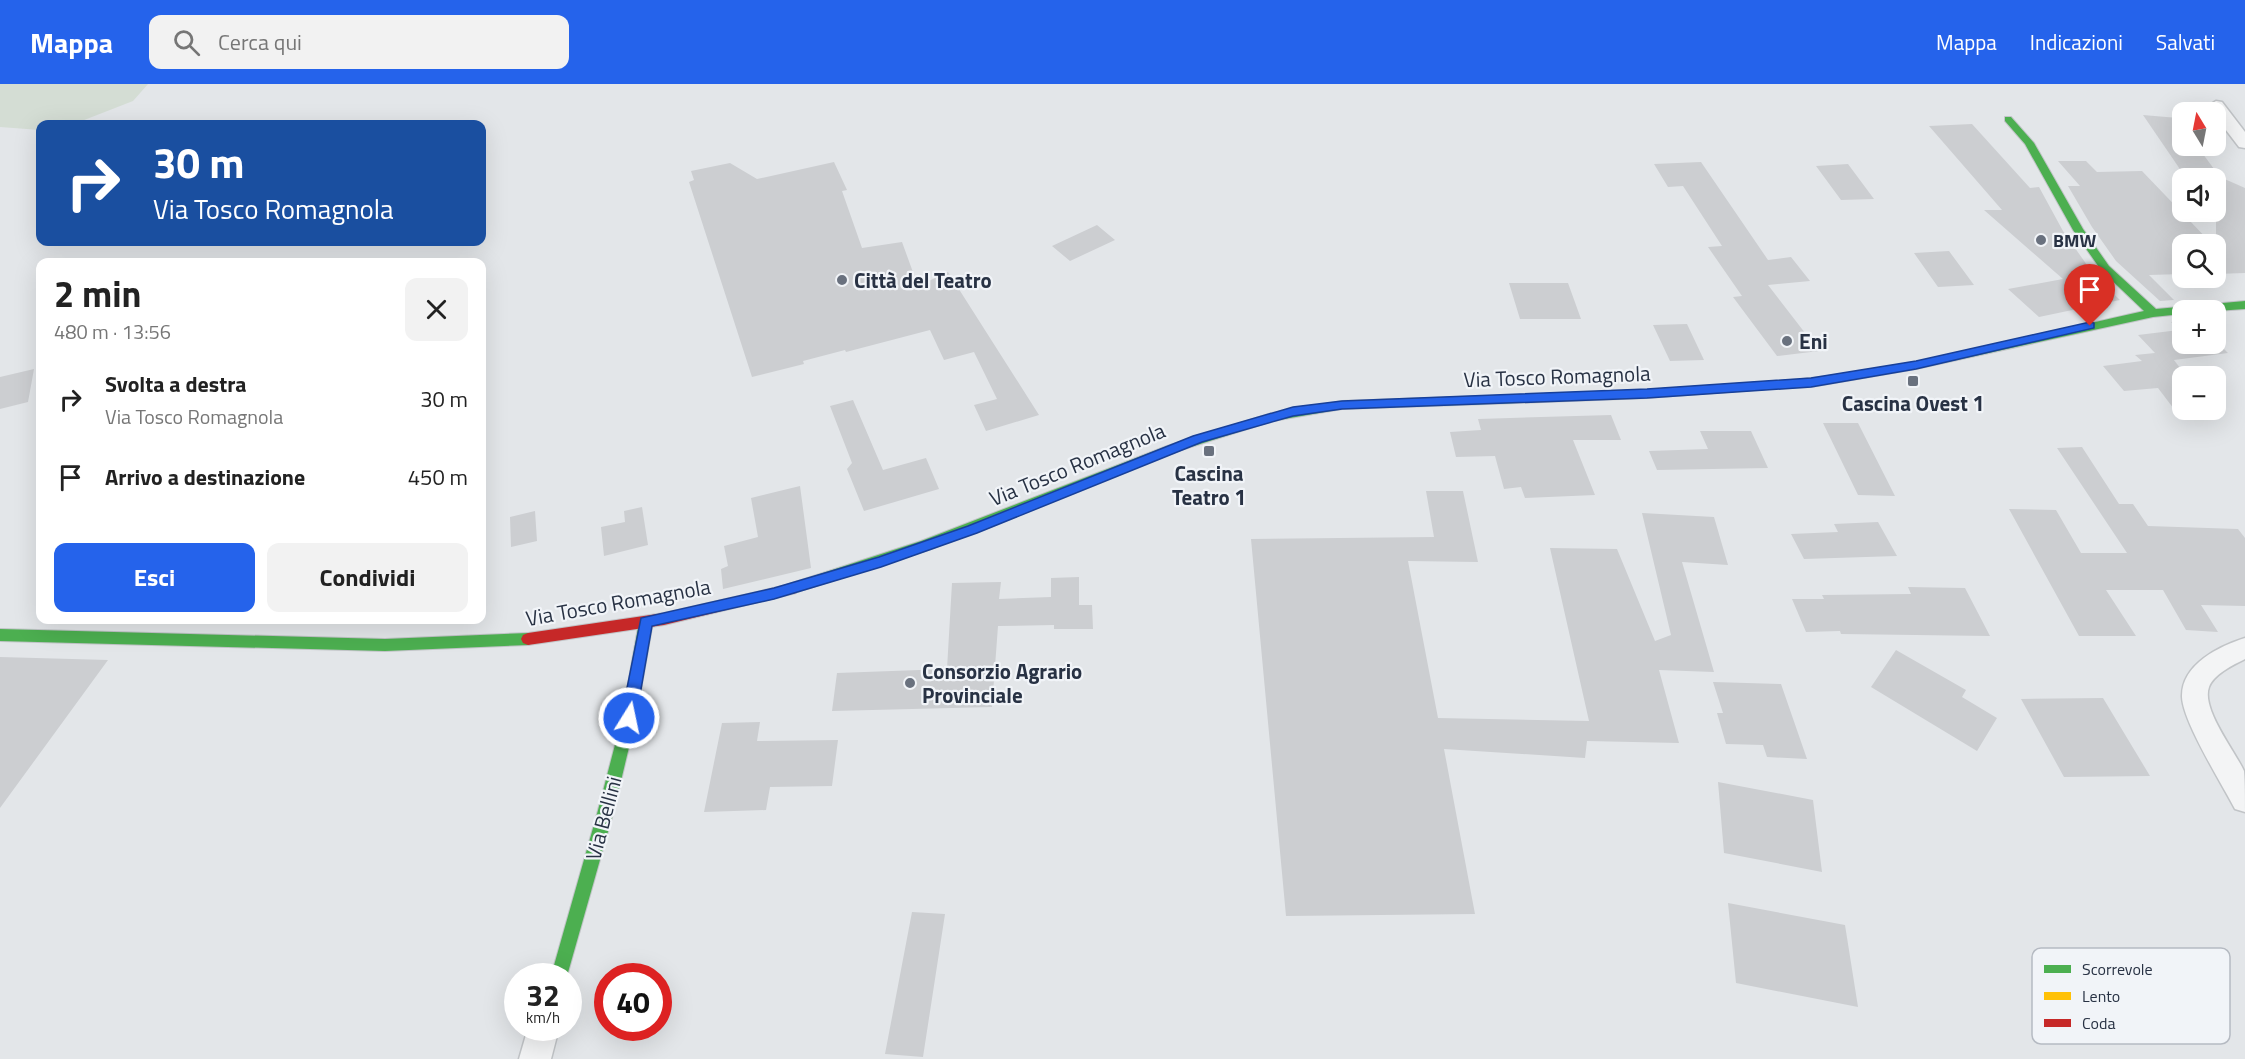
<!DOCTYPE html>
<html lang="it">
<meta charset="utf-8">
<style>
body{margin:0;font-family:"Titillium Web",sans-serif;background:#f2f2f2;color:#222;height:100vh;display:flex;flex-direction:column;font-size:22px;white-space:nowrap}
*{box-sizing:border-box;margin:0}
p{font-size:20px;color:#767676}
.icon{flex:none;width:33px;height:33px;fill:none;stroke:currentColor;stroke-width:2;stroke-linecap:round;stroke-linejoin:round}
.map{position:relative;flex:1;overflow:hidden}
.details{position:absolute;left:36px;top:174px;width:450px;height:366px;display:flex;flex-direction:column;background:#fff;border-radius:12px;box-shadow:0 6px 24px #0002}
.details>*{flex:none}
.banner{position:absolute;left:36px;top:36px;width:450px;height:126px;border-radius:12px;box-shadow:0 6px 24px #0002;background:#1a4fa0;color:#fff;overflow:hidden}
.needle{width:39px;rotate:350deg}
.buttons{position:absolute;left:2172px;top:18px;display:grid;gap:12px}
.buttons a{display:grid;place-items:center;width:54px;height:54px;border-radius:12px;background:#fff;box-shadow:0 6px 24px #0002;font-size:30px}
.speed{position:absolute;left:504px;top:879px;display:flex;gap:12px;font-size:30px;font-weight:700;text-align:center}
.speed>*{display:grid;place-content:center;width:78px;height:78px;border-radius:50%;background:#fff;box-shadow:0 6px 24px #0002;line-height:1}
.speed small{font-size:15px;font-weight:400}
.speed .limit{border:9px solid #d22;background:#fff;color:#111}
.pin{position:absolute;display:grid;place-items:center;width:51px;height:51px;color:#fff;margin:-62px -26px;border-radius:50% 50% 50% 0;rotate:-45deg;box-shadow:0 0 6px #0007}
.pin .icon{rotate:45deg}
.me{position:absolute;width:66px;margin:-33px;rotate:10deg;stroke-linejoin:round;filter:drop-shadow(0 0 4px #0008)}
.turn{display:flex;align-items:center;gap:21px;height:126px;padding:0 18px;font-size:27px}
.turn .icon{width:78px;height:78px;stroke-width:2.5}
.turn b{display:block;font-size:42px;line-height:51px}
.round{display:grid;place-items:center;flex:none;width:63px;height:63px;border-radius:12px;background:#f2f2f2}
.overview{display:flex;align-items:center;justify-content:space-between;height:102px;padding:0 18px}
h1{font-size:36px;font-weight:700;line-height:45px}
.action{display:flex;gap:12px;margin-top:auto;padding:12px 18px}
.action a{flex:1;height:69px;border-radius:12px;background:#2563eb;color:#fff;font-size:24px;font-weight:700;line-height:69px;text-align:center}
.action a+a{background:#f2f2f2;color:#222}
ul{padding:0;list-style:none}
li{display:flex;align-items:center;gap:18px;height:78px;padding:0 18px}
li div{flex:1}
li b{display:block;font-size:22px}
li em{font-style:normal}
header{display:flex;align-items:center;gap:36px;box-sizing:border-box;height:84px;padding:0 30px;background:#2563eb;color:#fff}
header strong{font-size:28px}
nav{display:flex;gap:33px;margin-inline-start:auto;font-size:21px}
.search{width:420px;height:54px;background:#f2f2f2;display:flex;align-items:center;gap:15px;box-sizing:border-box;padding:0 21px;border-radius:12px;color:#767676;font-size:22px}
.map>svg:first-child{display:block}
</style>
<header>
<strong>Mappa</strong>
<div class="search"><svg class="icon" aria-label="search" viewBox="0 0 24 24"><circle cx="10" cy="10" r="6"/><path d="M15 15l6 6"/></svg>Cerca qui</div>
<nav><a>Mappa</a><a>Indicazioni</a><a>Salvati</a></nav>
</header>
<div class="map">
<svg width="2245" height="975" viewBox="0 0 2245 975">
<rect width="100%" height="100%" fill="#e3e6e9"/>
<!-- green -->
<path fill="#d4ddd4" d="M0,0h148l-15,17 -59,23h-34v6l-40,-3z"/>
<!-- building -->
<path fill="#ccced1" d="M2143,31l35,3 4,6v22h15l23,31 25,11v85l-29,1v-96h-30z
M1972,40l58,64 9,-1 24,44 31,44 26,25 -81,17 -31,-28 55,-10 -79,-69h18l-73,-84z
M2058,77h28l11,11 45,-1 70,73h-30v30l-33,1 25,25 -14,1 -44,-40 -24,-34 -24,-41h12z
M834,78l13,28 -5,1 20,57 40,-6 16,44 30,-14 91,143 -53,16 -12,-26 23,-6 -23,-47 -30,8 -14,-30 -84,22 -1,-2 -42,11 1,3 -52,13 -63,-195 5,-2 -3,-9 39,-8 27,16z
M1701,78l67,98 23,-3 19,24 -42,4 51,66 -42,5 -44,-59 9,-1 -34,-49 14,-1 -39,-60 -15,1 -14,-23z
M1848,80l26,35 -33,1 -25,-34z
M1097,141l18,15 -45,21 -18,-15z
M1949,167l25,34 -36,2 -24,-34z
M1509,199h59l13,36h-61z
M2182,237v23h34v-3l12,12 -54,7 12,16h-4v34h27l4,5 -36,-2 -19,-25 -34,3 -21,-25 39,-5 -7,-6 20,-2 -17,-18 41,-5 -8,-8z
M1687,240l17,36 -34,1 -17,-36z
M34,285l-6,33 -28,7v-32z
M853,316l30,70 43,-12 13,31 -75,22 -17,-42 5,-6 -22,-57z
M1611,331l10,25h-48l22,55 -70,3 -4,-11 -17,2 -9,-33 -39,1 -6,-25 31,-2 -3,-11z
M1823,339h35l37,73 -37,-1z
M1700,347h51l17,37 -111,2 -8,-19 59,-2z
M2082,363l37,57h14l15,22 90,3 7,9v68l-44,-1 17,27 -32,-2 -23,-40h-57l30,46h-57l-70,-127 47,1 25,43h46l-70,-105z
M800,402l11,82 -88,21 -2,-20 7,-3 -4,-20 34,-9 -7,-39z
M1426,407h37l15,71 -70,-1 30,157 151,3 -39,-173 67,1 38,92 16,-6 -29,-122 72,4 14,48 -46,-3 32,110 -55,-2 20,73 -92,-2 -2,17 -141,-9 31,165 -189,2 -35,-377 183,-2z
M642,423l6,38 -44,11 -3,-29 24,-5 -1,-11z
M535,427l2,30 -26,6 -1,-30z
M1878,438l19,34 -93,3 -13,-25 47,-2 -4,-8z
M1079,493v28h13l1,24h-39v-4l-56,1 -6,81 -160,4 5,-38 110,-4 5,-86 49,-1 -2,17 52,-2v-19z
M1908,503l57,1 25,48 -149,-2 -1,-3 -34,1 -14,-33h32l-2,-4 89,-1z
M1896,566l70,40 -4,7 35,21 -20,33 -106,-64z
M0,573l108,3 -108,148z
M1713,598l68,2 26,75 -40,-2 -4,-12 -37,-1 -9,-31h6z
M2103,614l47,78 -86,1 -43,-78z
M760,638l-3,19 81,-1 -6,46 -62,1 -4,23 -62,2 18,-89z
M1718,698l95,18 9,72 -98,-19z
M1728,819l117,22 13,82 -122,-24z
M912,828l33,2 -22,143 -38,-3z"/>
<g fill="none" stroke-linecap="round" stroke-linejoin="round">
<defs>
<path id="street" d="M2216,17l6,1 23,30v16l-6,-1 -23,-30v-5h-4l-4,-6z
M2245,554v21c-12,6 -31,15 -36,28 -8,22 26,64 35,84 1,11 1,29 1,41l-10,-3c-13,-25 -52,-87 -53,-112 -1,-33 38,-51 63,-59z
M528,944h31l-8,31h-32z"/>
<path id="fast" d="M2005,33h6l23,26 49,86 26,37 47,43 89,-8v8l-29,2 -34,-1v4l-29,3 -237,52 -105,18 -51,2 -2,-3 2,-3 4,-1c128,-8 255,-43 380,-71l-43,-41 -28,-40 -48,-86 -20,-23z
M1516,311l6,4 -6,4 -174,6 -69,12 -98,31 -244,97 -140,45 -5,-1 -2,-4 2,-4 135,-44 246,-95 105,-33 70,-12z
M646,532l5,2 2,4 -17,96 -23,96 -46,162h-16l46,-162 25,-96 17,-96 2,-4z
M0,545l385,10 143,-6 5,2 2,4 -2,4 -5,2 -143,6 -385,-10z"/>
<path id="slow" d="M1764,298l4,1 2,3 -2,3 -121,9 -131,5 -6,-4 6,-4 131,-5z"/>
<path id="jam" d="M791,500l5,1 2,4 -2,4 -132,32 -136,20 -5,-2 -2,-4 2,-4 5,-2 136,-20z"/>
</defs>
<!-- street casing -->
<use href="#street" stroke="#c1c4c7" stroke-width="3"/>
<!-- fast casing -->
<use href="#fast" stroke="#c1c4c7" stroke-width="2"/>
<!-- slow casing -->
<use href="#slow" stroke="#c1c4c7" stroke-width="2"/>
<!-- jam casing -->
<use href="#jam" stroke="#c1c4c7" stroke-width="2"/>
<!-- street -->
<use href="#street" fill="#f3f4f5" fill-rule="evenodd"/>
<!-- fast -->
<use href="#fast" fill="#4caf50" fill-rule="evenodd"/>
<!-- slow -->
<use href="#slow" fill="#ffc107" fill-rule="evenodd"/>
<!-- jam -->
<use href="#jam" fill="#c62828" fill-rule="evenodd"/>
</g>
<!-- route -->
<path fill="#2563eb" stroke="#184099" stroke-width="1.5" d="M2090,238l4,1v5l-178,41 -105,18 -164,11 -305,11 -49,7 -91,26 -225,91 -96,34 -107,32 -122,27 -16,92 -2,4 -5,2 -6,-2 -2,-4 20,-100 133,-30 105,-31 89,-31 225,-90 100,-29 49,-6 305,-12 164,-11 105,-17z"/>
<!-- markers -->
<g fill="#69717e" stroke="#f1f4f8" stroke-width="2">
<circle cx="2041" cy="156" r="6"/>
<circle cx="842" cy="196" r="6"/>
<circle cx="1787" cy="257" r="6"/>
<rect x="1907" y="291" width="12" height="12" rx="3"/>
<rect x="1203" y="361" width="12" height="12" rx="3"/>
<circle cx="910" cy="599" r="6"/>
</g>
<g text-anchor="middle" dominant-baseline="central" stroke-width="4.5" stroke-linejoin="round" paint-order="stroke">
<!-- far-poi labels -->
<g font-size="18" font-weight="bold" fill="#283244" stroke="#f1f4f8" text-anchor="start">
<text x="2053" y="156">BMW</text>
</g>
<!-- poi labels -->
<g font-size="21" font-weight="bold" fill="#283244" stroke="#f1f4f8" text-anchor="start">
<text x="854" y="196">Città del Teatro</text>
<text x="1799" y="257">Eni</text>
<text x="1913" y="319" text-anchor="middle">Cascina Ovest 1</text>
<text x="1209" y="389" text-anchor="middle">Cascina<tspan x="1209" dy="24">Teatro 1</tspan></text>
<text x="922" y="587">Consorzio Agrario<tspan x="922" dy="24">Provinciale</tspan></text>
</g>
<!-- street labels -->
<g font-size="21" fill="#283244" stroke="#f1f4f8">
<text transform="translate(1557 292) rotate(-2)">Via Tosco Romagnola</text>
<text transform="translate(1077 380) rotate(-22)">Via Tosco Romagnola</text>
<text transform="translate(618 518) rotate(-10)">Via Tosco Romagnola</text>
<text transform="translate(603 734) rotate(-75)">Via Bellini</text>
</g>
</g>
<!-- legend -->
<rect x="2032" y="864" width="198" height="96" rx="9" fill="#f1f4f8" stroke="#b5bac2" stroke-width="1.5"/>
<rect x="2044" y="881" width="27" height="8" fill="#4caf50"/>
<rect x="2044" y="908" width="27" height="8" fill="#ffc107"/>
<rect x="2044" y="935" width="27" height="8" fill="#c62828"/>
<g font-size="16" fill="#283244">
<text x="2082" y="891">Scorrevole</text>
<text x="2082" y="918">Lento</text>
<text x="2082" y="945">Coda</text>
</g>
</svg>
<div class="buttons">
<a><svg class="needle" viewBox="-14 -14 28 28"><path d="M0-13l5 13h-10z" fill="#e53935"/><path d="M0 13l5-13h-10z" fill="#767676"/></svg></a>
<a><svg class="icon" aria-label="sound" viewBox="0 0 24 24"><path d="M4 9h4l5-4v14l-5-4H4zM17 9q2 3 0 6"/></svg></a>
<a><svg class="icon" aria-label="search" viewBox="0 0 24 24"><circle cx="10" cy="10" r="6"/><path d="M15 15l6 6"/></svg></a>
<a>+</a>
<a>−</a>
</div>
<div class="speed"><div>32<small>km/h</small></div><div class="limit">40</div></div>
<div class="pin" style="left:2090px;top:242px;background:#d93025"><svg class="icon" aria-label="arrive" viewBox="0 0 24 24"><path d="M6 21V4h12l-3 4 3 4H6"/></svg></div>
<svg class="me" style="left:629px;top:634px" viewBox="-20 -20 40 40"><circle r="17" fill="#2563eb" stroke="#fff" stroke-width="3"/><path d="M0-11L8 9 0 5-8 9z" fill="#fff"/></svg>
<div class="banner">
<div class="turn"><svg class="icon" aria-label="right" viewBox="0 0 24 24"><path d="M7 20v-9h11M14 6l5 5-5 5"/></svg><div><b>30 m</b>Via Tosco Romagnola</div></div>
</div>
<section class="details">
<div class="overview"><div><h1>2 min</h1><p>480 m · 13:56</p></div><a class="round"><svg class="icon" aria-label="close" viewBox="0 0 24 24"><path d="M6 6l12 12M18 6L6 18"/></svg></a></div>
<ul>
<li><svg class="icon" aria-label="right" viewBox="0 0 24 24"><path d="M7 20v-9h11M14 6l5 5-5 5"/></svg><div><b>Svolta a destra</b><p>Via Tosco Romagnola</p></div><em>30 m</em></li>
<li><svg class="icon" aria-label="arrive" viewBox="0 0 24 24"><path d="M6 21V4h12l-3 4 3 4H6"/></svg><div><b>Arrivo a destinazione</b></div><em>450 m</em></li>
</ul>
<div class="action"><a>Esci</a><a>Condividi</a></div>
</section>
</div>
